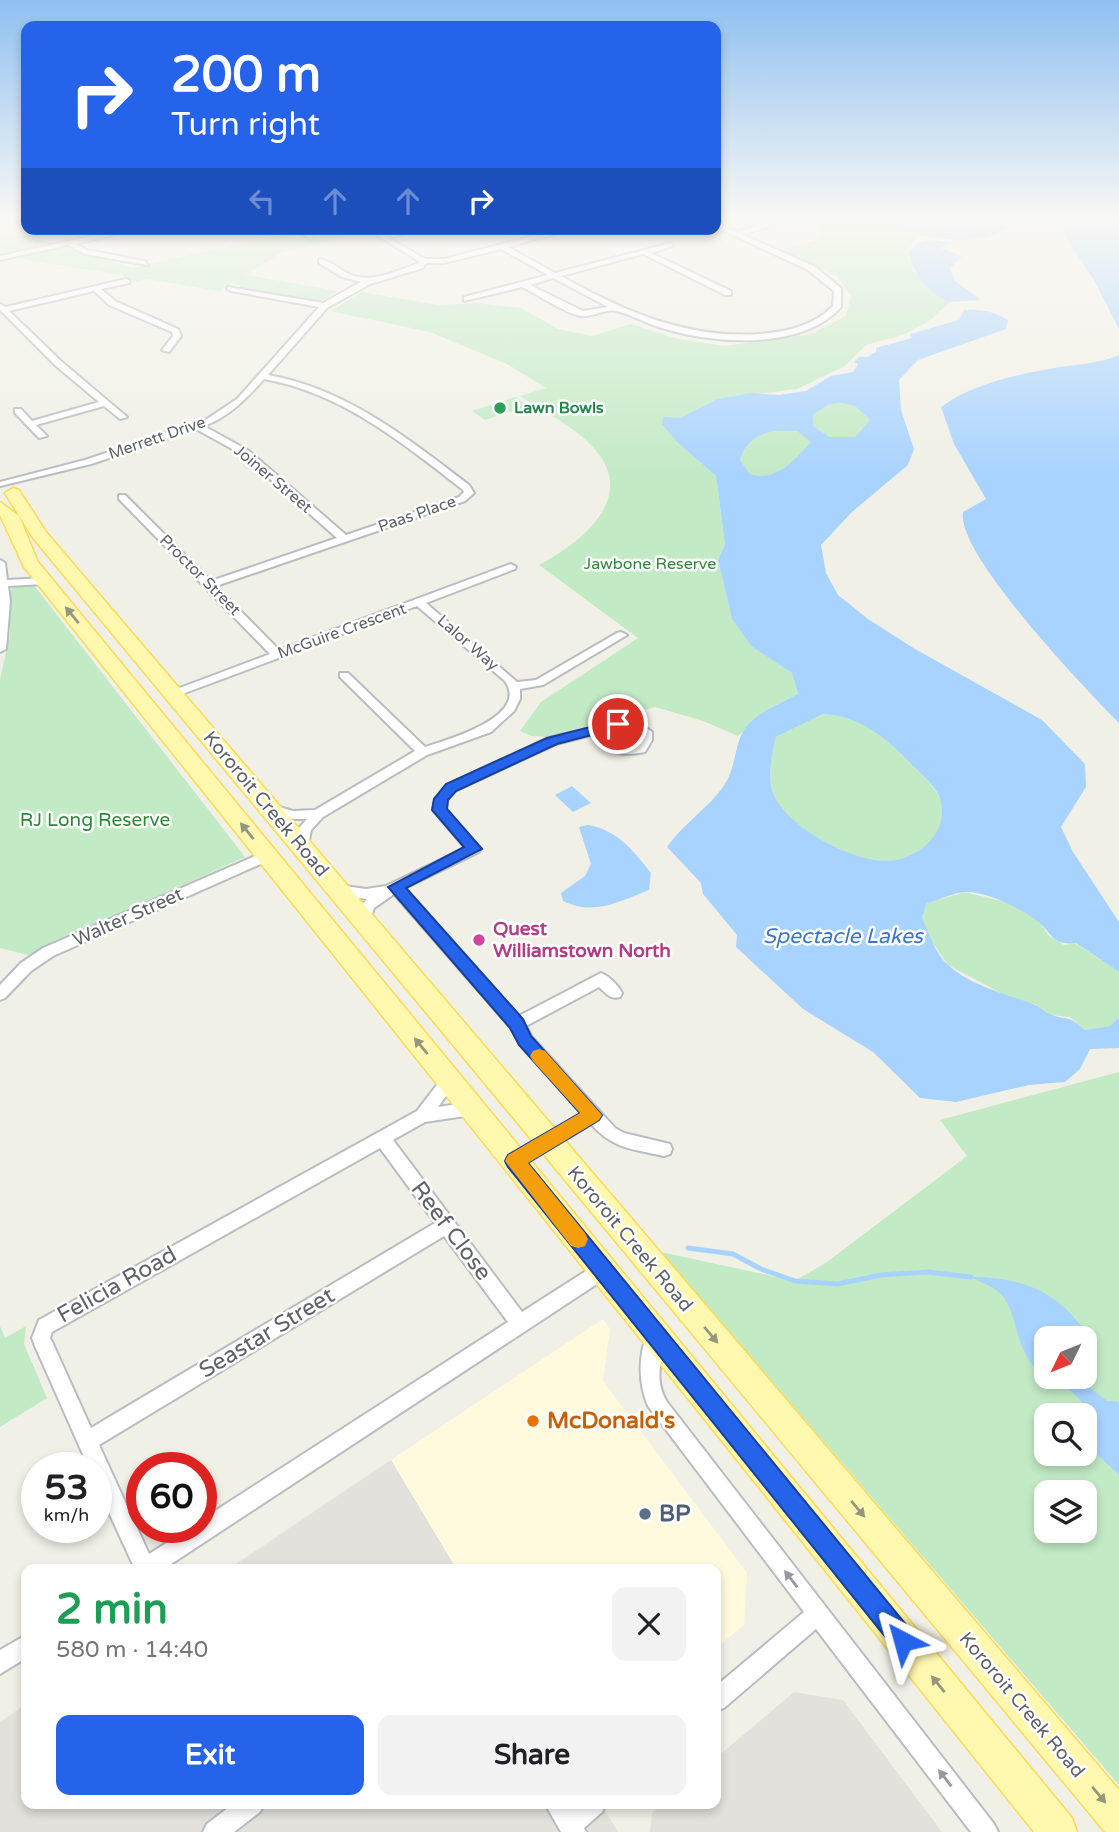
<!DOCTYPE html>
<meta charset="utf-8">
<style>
body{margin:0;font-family:"Varela Round",sans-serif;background:#f2f2f2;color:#202124;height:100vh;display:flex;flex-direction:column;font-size:26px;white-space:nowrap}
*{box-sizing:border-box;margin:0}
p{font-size:23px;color:#757577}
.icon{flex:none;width:38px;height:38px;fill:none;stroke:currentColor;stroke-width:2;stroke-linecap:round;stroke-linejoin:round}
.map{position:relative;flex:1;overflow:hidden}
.sheet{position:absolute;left:21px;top:1564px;width:700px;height:245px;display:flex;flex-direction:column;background:#fff;border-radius:14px;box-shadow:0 4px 10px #0003}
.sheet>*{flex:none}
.hud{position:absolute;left:21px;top:21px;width:700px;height:214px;border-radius:14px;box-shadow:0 4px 10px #0003;background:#2563eb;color:#fff;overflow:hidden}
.needle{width:46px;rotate:227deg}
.buttons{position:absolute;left:1034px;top:1326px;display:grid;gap:14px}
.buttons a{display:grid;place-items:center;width:63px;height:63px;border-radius:14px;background:#fff;box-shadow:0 4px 10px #0003;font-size:35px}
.speed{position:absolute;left:21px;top:1452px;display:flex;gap:14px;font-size:35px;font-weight:700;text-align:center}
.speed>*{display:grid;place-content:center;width:91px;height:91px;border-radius:50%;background:#fff;box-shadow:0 4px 10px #0003;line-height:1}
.speed small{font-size:18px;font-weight:400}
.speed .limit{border:10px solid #d22;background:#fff;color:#111}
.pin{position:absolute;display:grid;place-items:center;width:60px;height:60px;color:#fff;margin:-30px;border:4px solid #fff;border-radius:50%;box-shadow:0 2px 7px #0007}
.me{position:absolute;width:77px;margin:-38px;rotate:321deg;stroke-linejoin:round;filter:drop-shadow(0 0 5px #0008)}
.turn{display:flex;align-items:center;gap:24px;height:147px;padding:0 35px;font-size:32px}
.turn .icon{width:91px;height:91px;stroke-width:2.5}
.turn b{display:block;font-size:49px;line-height:60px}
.lanes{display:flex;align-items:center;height:66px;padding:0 35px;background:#0003;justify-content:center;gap:35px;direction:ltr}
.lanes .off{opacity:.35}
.round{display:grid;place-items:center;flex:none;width:74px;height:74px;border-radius:14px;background:#f2f2f2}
.head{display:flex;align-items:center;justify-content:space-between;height:119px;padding:0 35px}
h1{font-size:42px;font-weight:800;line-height:52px;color:#1e9e55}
.button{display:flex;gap:14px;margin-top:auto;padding:14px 35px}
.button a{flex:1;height:80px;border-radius:14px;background:#2563eb;color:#fff;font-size:28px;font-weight:800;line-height:80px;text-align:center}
.button a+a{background:#f2f2f2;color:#202124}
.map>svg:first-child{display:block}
</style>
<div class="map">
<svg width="1119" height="1832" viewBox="0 0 1119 1832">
<rect width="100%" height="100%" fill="#f1f0e7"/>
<!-- commercial -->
<path fill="#fffade" d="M603,1319l7,10 -7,52 144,192 -3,52 -28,23v-78h-259l-66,-110z"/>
<!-- industrial -->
<path fill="#e2e1db" d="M391,1460l66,110h-230z
M794,1692l49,8 99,132h-292l2,-19 10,-9h54v-46z
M26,1704v100h575l17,28h-618v-110z"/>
<!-- green -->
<path fill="#c2eac5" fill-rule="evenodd" d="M813,218h81v6l22,12c-2,5 -6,11 -7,16 -3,19 25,44 41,50l-22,20 -25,13 -37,10 -21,21 -48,23 -80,10 -37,19 -2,25 38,33 9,68 -7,16 14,59 20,28 40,26 6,21 -26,13 -34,29 -35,-15 -48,-14 -106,30 -18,-1 -11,-5 21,-29 97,-64 -99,-73c43,-23 102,-69 52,-120 -19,-20 -47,-33 -71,-49l26,-8 -39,-24 -77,-32 -100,-21 32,-19 77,13 36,-2 46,5 37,21 34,7 39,-12 47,15 47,7 86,-12 35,-18 5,-20 -14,-20 -55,-26 41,-12z
M338,229h68l-15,4 -8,-4 -101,23 -36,23 92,16 -19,11 -78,-14 -1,-3 -8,-2 -13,8 -71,-12 -15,4 -10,-8 -102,-16 -21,-8v-16c24,-5 106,24 132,33l153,-34 11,6z
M515,397l13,9 -43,14 -13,-9z
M840,403l15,3 15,14 -15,17h-25l-17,-11v-11l15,-10z
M774,431h23l15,11c-18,18 -35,40 -62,32l-10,-14c8,-19 14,-24 34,-29z
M33,584l212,273 -217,98 -28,-7v-268l10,-46 -1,-43 6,-6z
M823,714c37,1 66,26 90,52 13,13 27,25 30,43 5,25 -26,47 -47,51 -36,7 -114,-33 -124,-70 -4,-15 0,-38 4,-53z
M965,892l44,11 31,19 8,13 16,10 11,-2 44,29v45l-9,9 -25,4 -15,-13 -20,-2 -15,-11 -19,-3 -68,-36 -16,-23 -10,-25 5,-14z
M1119,1072v713l-458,-533 134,29 32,-19 140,-106 -27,-36zM1046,1339h39v38h-39zM1046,1416h39v38h-39zM1046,1493h39v38h-39z
M0,1326l5,12 21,-12 -2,18 23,54 -47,29z"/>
<!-- water -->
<path fill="#a9d3ff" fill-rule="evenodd" d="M894,218h103l11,8c-19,23 -93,14 -114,-3z
M1063,218h56v111l-25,-49 -28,-42z
M929,240l26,3 -15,5 22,8 -12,12 5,13 26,19 -31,2c-20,-7 -40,-30 -41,-51l11,-9z
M964,310c17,-1 29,1 44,10l-2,9 -88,31 -19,20 2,30 13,39 -6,16 -56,47 -31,33 5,28 12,22 30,24 47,30 127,71 43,44 1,23 -25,40 12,25 46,70v50l-43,-29c-26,3 -24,-12 -40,-23 -16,-12 -50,-29 -71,-28 -12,1 -26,8 -38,11l-5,14c7,16 13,37 26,48 23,21 58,29 85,39 7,2 12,9 19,11 19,6 16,0 33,15l25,-4 9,-9v31l-29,1 -10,20 -15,13 -36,3 -73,17 -36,-4 -47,-46 -70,-43 -67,-62 1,-12 -34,-41 -2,-11 -34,-36c16,-23 40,-38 56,-60 13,-18 11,-41 21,-57 11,-17 37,-27 54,-36l-6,-21 -40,-26 -20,-28 -14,-59 7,-16 -9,-68 -38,-33 -16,-19 1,-7 17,1 37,-19 35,-6 27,2 27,-4 25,-15 22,-4 5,-8 -4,-2 5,-5h8l9,-5v-4l36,-10 -2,-4 49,-14zM840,403l15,3 15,14 -15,17h-25l-17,-11v-11l15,-10zM774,431h23l14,11c-17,18 -34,40 -61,32l-10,-14c7,-19 15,-24 34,-29zM823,714c36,1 66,26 90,52 8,8 20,18 25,28 14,31 -10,59 -42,66 -36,7 -113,-33 -124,-70 -4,-15 0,-38 4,-53z
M1119,355v368c-32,-32 -164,-170 -156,-211l23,-13 -32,-55 -13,-37c29,-22 73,-32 108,-38 25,-5 47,-4 70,-14z
M572,786l19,17 -18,9 -18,-17z
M588,825c29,5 45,25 63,48l-2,17c-31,12 -55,26 -86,11l-2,-8 24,-17 6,-12 -12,-37z
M971,1277c60,0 97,20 126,74l-7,14v23l17,13 12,1v73l-31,-29 2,-36 -18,-18 -25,-15h38v-38h-39v38c-33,-21 -26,-62 -45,-83 -7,-7 -21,-12 -30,-17z"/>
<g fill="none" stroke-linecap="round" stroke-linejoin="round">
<!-- stream -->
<path stroke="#a9d3ff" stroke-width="5" d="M688,1248l45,6 28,15 34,12 43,3 43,-9 47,-3 43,5"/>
<defs>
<path id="minor" d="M756,218h7l9,7 -29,10 71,31 27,22v19c-39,44 -128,37 -179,21 -15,-4 -30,-13 -45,-17 -12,-3 -25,7 -37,5 -15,-3 -43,-22 -58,-29l-58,14v-4l84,-22 -47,-26 -57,14h-18l-3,5 -53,16 -43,24 -59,67c79,14 139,63 201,110l5,8 -9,8 -249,85 63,64 232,-86 5,3 -1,2 -89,34 91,79 19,-2 81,-47 4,-1 6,3 -84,50 -23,4v10l-6,12 -23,21 -64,23 -104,62 -12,13 -4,21 -5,2 -7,-5 3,-19 9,-10h-14l-29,-8 -1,-3 1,-3 5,-1 24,7 22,-1 100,-59 -75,-74v-4h8l77,74c21,-7 105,-30 80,-66l-88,-75 -240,90h-8v-4l101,-38 -151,-155v-4h6l86,86 126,-43 -94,-83 -47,-26 -105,35 -91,22v-4l85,-22 122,-41 30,-20 82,-92 -88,-16 -4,-2 1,-2 95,16 38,-21 -19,-5 -23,-14v-4c11,1 20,10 30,15 23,10 46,-3 68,-10l3,-2 -53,-33h8l9,6 22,-6h13l-30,9 36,21h19l116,-30h12l-64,18 47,26 116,-30 2,3 -22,7 80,38v4h-6l-82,-41 -82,22c62,35 126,63 198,58 28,-2 54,-8 74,-28l1,-15 -26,-21 -92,-43v-4l21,9 27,-8zM553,278l55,29 -25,4 -53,-26zM264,379c78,14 137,63 198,110l2,3 -5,5 -113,38 -97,-84 -45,-25c25,-9 43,-28 60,-47z
M124,229h14l-62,15 11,6 58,11 3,4 -63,-11 -17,-9 -68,15v-4z
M312,229h13l-15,5 3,3 -3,2 -9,-6z
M126,279l4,2 -1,2 -28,6 14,12 63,28 3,7 -12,16 -7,-2 11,-14 -1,-4 -63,-27 -15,-14 -85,20 53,51 65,55 -7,2 -16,-13 -68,19 11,11 -8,2 -24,-25v-4h6l11,12 67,-19 -43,-36 -56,-56v-6l6,3z
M0,560l5,3 2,17 37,-2 5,3 -5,3 -36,2 2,15 -4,48 -6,3z
M633,718l19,14v8l-7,12c-19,4 -41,3 -46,-19l-43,11 -101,47 -8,9 -1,9 35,40 -2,3 -74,36 114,128 82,-43c8,3 17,12 21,20l-2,4c-10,3 -14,-4 -21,-10l-73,39 5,10 84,92 9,5 46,11 2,5 -2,5 -6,2c-31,-7 -51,-7 -73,-32l-36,22 -6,2 -6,-2 -2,-5 2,-5 39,-22 -62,-70 -9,-16 -117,-134 -20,14 -6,17 -5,1 -7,-5 5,-15 6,-7 -29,-4 -7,-5 7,-5 28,4 20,-3 79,-38 -32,-38 2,-11 12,-14 101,-47zM631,726l9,7 -3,13c-12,1 -21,0 -27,-12l2,-3z
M267,851l5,2 2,3 -2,3 -219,97 -22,15 -26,27 -5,2v-15l21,-22 22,-15z
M449,1075l6,2 2,4 -19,26 34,-5 6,2 2,5 -2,5 -53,8 -32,18 129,172 75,-48 6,-2 6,2 3,6 -3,6 -447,294h-29l1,-3 -38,-83v-16h-7l-54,-122 -3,-8 7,-18 378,-209 26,-34zM380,1148l55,75 -344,205 -38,-84 -3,-6 2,-6zM444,1236l64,86 -307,198v8h-11l-41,26 -50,-109z
M655,1327l6,3c9,20 -12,42 6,72l327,422 4,8h-27l-155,-203 -92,79 -8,3v-25l88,-74 -156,-206c-10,-24 -10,-52 1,-76z
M26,1635v23l-26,16v-24z
M233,1804h31l-4,8 -26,20h-31l4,-8z
M545,1804h25l2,3 4,-3h30l-4,8 -18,16 2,4h-25z"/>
<path id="primary" d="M13,488l6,2 27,42 1073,1258v42h-14l-1072,-1294 -28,-45z
M0,502l19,14 19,46 1034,1256 5,14h-43l-1010,-1265 -24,-52z"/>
</defs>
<!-- minor casing -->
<use href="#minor" stroke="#b9bcc1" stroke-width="4"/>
<!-- primary casing -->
<use href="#primary" stroke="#fdda55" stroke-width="3"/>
<!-- minor -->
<use href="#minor" fill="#fff" fill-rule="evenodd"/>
<!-- primary -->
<use href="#primary" fill="#fff8ae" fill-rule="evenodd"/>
</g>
<!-- one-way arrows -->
<defs><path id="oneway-solid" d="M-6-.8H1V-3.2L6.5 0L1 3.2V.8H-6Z" transform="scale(1.75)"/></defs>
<g fill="#969680">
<use href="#oneway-solid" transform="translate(72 615) rotate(-129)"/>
<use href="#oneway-solid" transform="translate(247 831) rotate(-129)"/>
<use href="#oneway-solid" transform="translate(421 1046) rotate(-129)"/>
<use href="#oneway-solid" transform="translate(711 1335) rotate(50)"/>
<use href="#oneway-solid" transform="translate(858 1509) rotate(50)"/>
<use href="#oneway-solid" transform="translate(938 1684) rotate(-129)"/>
<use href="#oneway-solid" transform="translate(1099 1795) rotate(50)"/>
</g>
<g fill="#96999d">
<use href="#oneway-solid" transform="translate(791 1579) rotate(-128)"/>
<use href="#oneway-solid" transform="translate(945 1778) rotate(-128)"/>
</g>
<!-- sky -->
<linearGradient id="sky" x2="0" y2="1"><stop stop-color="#8fc0f1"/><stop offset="0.46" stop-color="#f9f8f4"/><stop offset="1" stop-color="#f9f8f4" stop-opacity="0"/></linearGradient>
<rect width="1119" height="474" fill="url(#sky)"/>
<!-- route -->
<path fill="#2563eb" stroke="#184099" stroke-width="2" d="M618,720l7,4 -2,3 -66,17 -101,47 -8,9 -1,9 35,40 -76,39 117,131 8,17 71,79 -3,5 -71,43 384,469 3,9 -3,8 -9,4 -8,-4 -387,-482 -3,-6 3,-6 72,-42 -61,-68 -9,-17 -122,-141 76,-40 -32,-37 2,-11 12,-15 101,-46z"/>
<!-- slow -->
<path fill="#f59e0b" d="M539,1049l6,2 57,64 -3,5 -71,43 57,70 3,6 -3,7 -7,2 -7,-2 -66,-85 3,-6 72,-42 -47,-52 -3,-5 3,-5z"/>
<!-- markers -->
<circle fill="#2e9e5b" stroke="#fff" stroke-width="2.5" cx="500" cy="408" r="7"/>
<circle fill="#d1479c" stroke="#fff" stroke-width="2.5" cx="479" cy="940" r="7"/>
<circle fill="#e8710a" stroke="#fff" stroke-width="2.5" cx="533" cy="1421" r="7"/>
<circle fill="#5c6f8a" stroke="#fff" stroke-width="2.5" cx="645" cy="1514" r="7"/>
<g text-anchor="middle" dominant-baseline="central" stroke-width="5" stroke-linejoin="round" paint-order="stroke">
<!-- far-leisure labels -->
<g font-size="16" font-weight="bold" fill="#27864d" stroke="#fff" text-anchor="start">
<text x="514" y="408">Lawn Bowls</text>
</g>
<!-- far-street labels -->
<g font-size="16" fill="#5e6268" stroke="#fff">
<text transform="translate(157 438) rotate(-19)">Merrett Drive</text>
<text transform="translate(273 479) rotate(40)">Joiner Street</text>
<text transform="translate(417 514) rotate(-19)">Paas Place</text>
<text transform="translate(200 575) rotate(45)">Proctor Street</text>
<text transform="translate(342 631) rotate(-20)">McGuire Crescent</text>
<text transform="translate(468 643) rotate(41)">Lalor Way</text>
</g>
<!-- far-park labels -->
<g font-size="16" fill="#2f873a" stroke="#fff">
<text x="650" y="564">Jawbone Reserve</text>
</g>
<!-- street labels -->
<g font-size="19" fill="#5e6268" stroke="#fff">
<text transform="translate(266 804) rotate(50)">Kororoit Creek Road</text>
<text transform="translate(128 917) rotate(-24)">Walter Street</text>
<text transform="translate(630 1239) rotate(50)">Kororoit Creek Road</text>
<text transform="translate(1022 1705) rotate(50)">Kororoit Creek Road</text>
</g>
<!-- park labels -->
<g font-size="19" fill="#2f873a" stroke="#fff">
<text x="95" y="820">RJ Long Reserve</text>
</g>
<!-- hotel labels -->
<g font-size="19" font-weight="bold" fill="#b23c85" stroke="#fff" text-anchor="start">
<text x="493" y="929">Quest<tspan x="493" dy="22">Williamstown North</tspan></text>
</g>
<!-- water labels -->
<g font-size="21" font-style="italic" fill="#3e76c5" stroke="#fff">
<text x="843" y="936">Spectacle Lakes</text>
</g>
<!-- near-street labels -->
<g font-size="23" fill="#5e6268" stroke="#fff">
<text transform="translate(451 1231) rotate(53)">Reef Close</text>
<text transform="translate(117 1285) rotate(-29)">Felicia Road</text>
<text transform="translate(267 1333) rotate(-31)">Seastar Street</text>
</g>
<!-- near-food labels -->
<g font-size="23" font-weight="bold" fill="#c56008" stroke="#fff" text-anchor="start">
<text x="547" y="1421">McDonald's</text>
</g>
<!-- near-service labels -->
<g font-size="23" font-weight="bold" fill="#4e5e75" stroke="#fff" text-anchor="start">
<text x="659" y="1514">BP</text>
</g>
</g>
</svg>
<div class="buttons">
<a><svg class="needle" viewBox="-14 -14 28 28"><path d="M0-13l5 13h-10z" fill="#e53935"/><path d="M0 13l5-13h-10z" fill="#757577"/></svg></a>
<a><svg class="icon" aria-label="search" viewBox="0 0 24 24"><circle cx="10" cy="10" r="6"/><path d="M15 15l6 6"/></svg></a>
<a><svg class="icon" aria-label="layers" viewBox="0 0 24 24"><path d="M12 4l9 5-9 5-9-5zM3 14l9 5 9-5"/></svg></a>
</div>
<div class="speed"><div>53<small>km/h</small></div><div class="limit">60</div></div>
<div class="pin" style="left:618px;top:724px;background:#d93025"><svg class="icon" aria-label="arrive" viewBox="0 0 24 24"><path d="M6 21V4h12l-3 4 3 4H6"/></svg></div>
<svg class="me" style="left:903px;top:1641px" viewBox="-20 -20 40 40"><path d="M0-17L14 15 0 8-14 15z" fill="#2563eb" stroke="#fff" stroke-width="4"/></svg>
<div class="hud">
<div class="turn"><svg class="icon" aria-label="right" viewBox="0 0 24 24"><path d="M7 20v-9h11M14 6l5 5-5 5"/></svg><div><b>200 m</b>Turn right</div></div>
<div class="lanes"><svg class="icon off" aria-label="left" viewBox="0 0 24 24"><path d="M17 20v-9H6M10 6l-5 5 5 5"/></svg><svg class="icon off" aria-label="ahead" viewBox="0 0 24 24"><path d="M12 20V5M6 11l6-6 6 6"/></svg><svg class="icon off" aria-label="ahead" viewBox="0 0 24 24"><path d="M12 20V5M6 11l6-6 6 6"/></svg><svg class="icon" aria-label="right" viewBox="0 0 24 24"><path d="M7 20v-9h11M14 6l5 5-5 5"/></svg></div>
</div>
<section class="sheet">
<div class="head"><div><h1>2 min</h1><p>580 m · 14:40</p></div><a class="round"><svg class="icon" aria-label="close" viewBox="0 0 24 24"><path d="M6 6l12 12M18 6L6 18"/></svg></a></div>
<div class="button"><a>Exit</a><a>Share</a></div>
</section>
</div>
